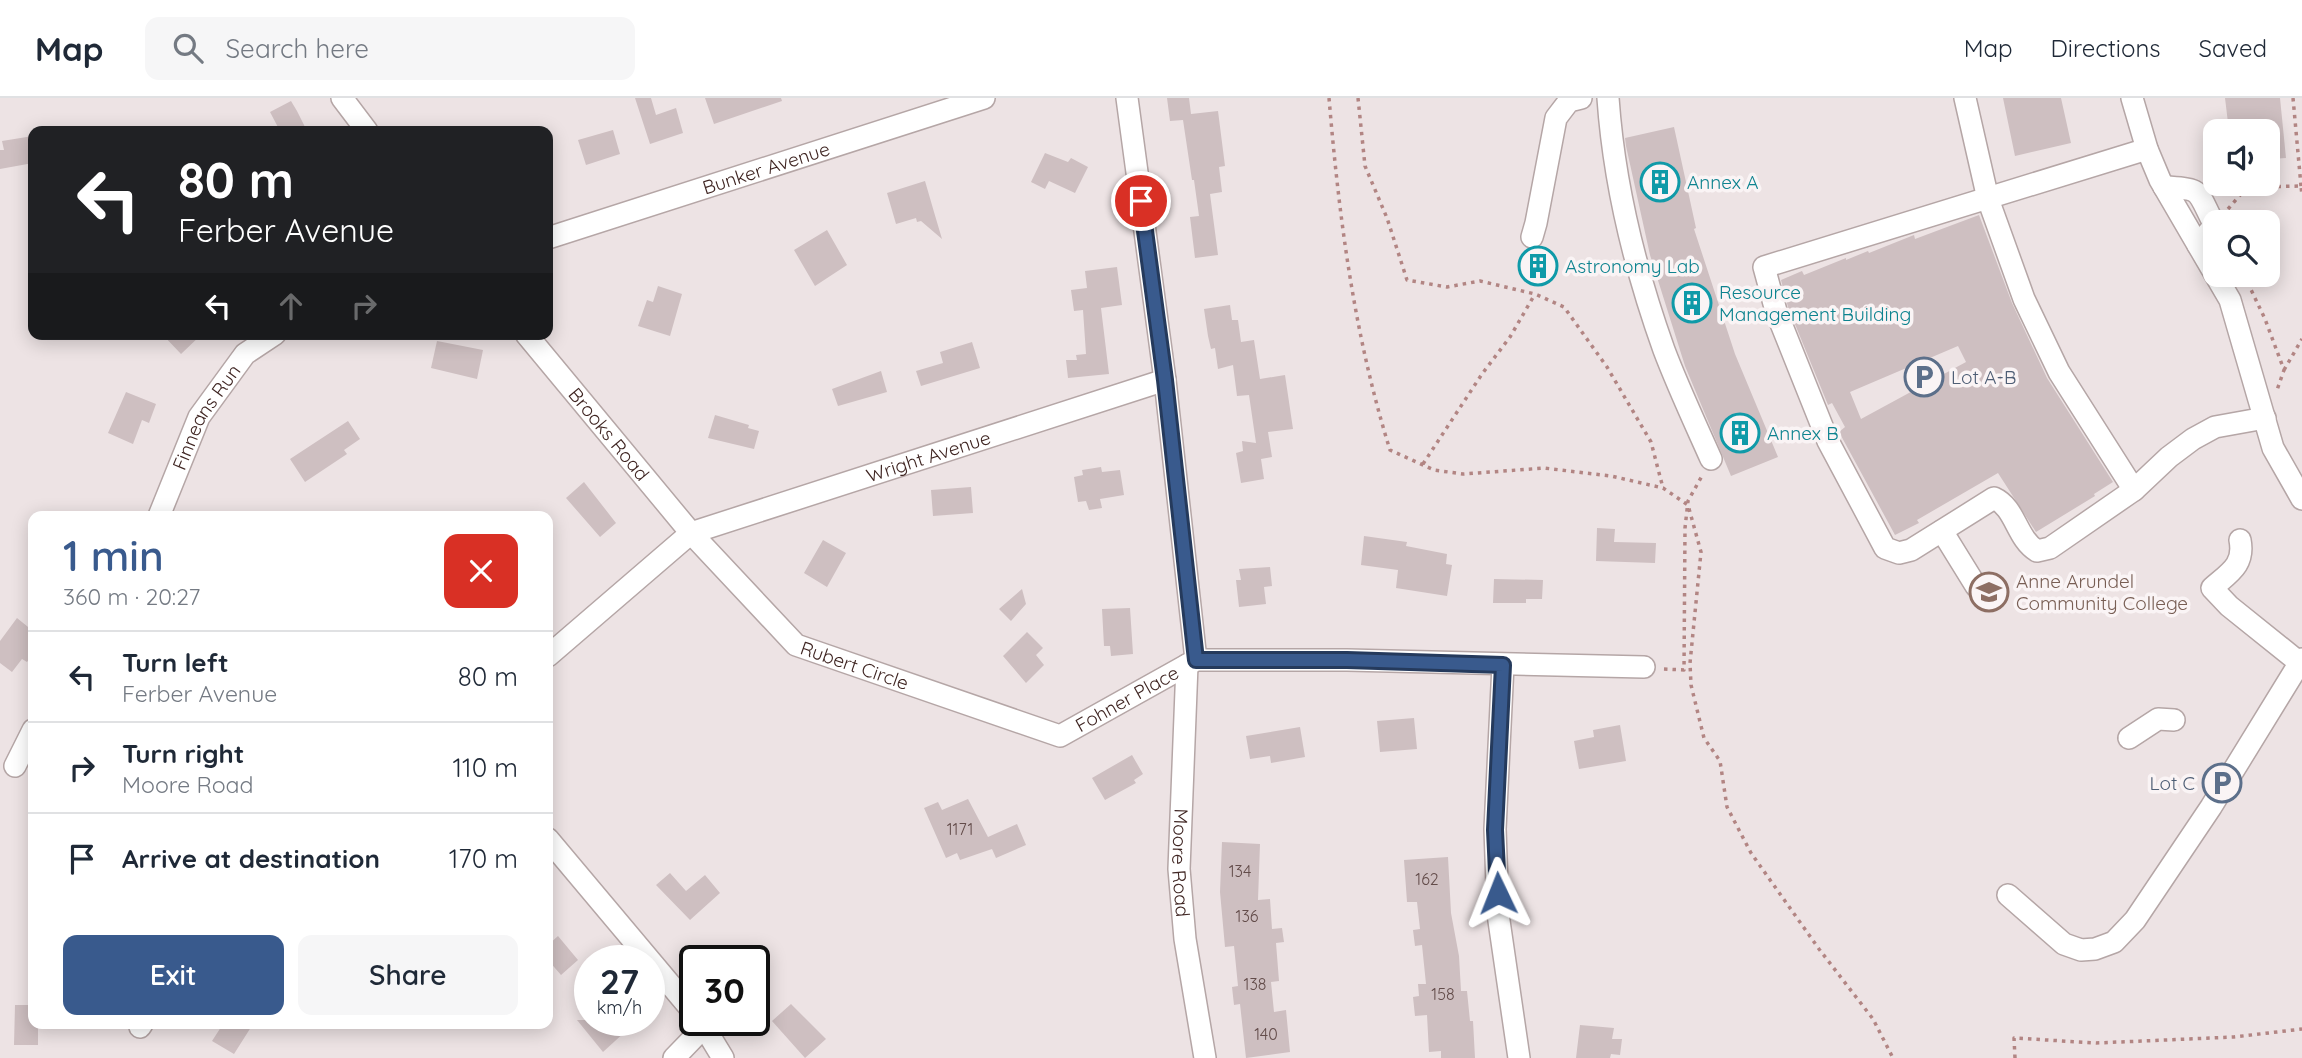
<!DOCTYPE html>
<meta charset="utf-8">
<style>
body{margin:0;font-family:Quicksand,sans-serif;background:#f6f6f7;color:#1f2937;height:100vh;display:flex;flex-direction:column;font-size:26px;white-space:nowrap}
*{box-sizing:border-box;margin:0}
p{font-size:23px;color:#747a83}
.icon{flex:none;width:38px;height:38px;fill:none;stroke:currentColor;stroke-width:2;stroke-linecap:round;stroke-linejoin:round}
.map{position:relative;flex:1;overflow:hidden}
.side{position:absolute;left:28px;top:413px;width:525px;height:518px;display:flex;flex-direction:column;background:#fff;border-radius:14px;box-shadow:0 4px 18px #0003}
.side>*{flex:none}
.hud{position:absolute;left:28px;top:28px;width:525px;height:214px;border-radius:14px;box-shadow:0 4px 18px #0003;background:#202124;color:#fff;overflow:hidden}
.controls{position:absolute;left:2203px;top:21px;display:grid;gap:14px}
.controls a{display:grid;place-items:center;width:77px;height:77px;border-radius:14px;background:#fff;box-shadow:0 4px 18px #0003;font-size:35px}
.speed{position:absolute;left:574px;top:847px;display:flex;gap:14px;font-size:35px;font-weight:700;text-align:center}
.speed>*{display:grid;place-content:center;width:91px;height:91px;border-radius:50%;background:#fff;box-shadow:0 4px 18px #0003;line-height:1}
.speed small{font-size:18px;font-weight:400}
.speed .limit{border:4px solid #111;border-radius:10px;background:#fff;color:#111}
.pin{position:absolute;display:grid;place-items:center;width:60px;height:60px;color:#fff;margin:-30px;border:4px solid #fff;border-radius:50%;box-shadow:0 2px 7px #0007}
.me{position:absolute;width:77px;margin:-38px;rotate:358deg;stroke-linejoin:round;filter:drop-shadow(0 0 5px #0008)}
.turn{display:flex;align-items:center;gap:24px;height:147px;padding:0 35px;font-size:32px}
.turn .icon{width:91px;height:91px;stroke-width:2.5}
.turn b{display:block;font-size:49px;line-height:60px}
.lanes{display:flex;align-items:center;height:66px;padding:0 35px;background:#0003;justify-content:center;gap:35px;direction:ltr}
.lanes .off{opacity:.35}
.round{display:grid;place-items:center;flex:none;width:74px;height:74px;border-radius:14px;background:#f6f6f7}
.overview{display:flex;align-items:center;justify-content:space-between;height:119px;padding:0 35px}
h1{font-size:42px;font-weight:600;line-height:52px;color:#395a8d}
.button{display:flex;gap:14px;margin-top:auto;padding:14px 35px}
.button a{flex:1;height:80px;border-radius:14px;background:#395a8d;color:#fff;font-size:28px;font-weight:600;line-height:80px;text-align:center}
.button a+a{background:#f6f6f7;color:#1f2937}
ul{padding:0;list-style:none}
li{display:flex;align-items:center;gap:21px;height:91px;padding:0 35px;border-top:2px solid #e0e1e3}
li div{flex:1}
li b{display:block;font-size:26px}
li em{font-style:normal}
header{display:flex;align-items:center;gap:42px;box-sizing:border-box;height:98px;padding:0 35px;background:#fff;border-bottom:2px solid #e0e1e3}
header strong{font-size:33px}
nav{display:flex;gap:38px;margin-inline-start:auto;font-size:24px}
.search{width:490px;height:63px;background:#f6f6f7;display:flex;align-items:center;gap:18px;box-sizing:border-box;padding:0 24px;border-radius:14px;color:#747a83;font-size:26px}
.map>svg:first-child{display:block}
</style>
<header>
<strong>Map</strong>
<div class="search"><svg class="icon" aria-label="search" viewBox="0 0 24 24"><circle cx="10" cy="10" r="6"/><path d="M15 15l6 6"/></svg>Search here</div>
<nav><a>Map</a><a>Directions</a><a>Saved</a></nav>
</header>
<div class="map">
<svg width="2302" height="960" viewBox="0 0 2302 960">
<rect width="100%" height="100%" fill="#ede3e4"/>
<!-- building -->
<path fill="#cebfc1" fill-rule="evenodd" d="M635,0h16l5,17 20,-7 7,25 -33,11z
M705,0h76l1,3 -68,23z
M1167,0h22l2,16 27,-3 7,55 -6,1 3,25 -12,2 8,61 -23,3 -5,-41 9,-1 -5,-36h-2l-9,-60 -13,1z
M2003,0h58l10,45 -56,13z
M2225,0h55l6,60 -16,1 -2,-2v-26h-39z
M291,3l6,10 10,20h-27l-10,-19z
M1674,29l22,101 -2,1 41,125 43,103 -47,19 -46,-110 -35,-111 -24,-109 -1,-8z
M613,32l7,24 -34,11 -8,-25z
M33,38v27l-33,6v-19h4l-2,-9z
M1045,55l23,9 3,-4 17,9 -13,26 -26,-12 -4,8 -14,-7z
M925,83l9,31 8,27 -21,-18 -4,1 -1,-4 -20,6 -9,-31z
M1979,117l33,88 35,75 66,104 -19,12 1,2 -59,36 -38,-59 -81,47 2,3 -24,12 -56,-103 6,-5 -13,-24 -4,2 -40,-98 -7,-27 21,-9 2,4 42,-17v2l22,-9 1,2 45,-18 1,4zM1958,248l8,16 -105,57 -11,-27z
M827,132l20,35 -32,21 -21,-36z
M1538,159l20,3 -2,16 -21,-2z
M1117,169l5,38 -21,3 8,66 -41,4 -2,-18h11l-1,-5 10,-1 -3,-44 -9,1 -3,-21 16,-2 -2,-17z
M658,188l24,8 -12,42 -32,-10 9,-26 6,2z
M1230,207l2,15h6l3,22 13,-2 6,39 25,-4 8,54 -25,3 4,25 -11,2 3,20 -23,4 -5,-30 7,-2 -1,-10 14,2 -7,-48 -12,1 -4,-31 -15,4 -3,-21 -4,1 -3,-13 -4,-27z
M162,236h40l-21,20z
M437,243l46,9 -6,29 -46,-11z
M972,244l8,26 -59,18 -5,-15 27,-8 -3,-11z
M881,273l6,21 -49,14 -6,-17z
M126,294l30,12 -7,19 -7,-3 -9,24 -25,-11z
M715,317l34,10 -1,3 11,3 -5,18 -46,-11z
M348,323l12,18 -16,11 3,4 -42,28 -15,-23z
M1101,369l1,5 18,-2 4,25 -24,4 2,9 -13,2 -3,-9 -8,1 -4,-25 9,-2 -1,-5z
M584,384l32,41 -16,14 -34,-39z
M971,389l2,26 -40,3 -2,-26z
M1597,430l18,1 -1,13 42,1 -1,20 -59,-2z
M1364,438l43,6 -1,4 41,8 -1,10 6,1 -5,31 -51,-8 2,-18 -37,-5z
M823,442l23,13 -19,34 -23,-14z
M1270,469l2,19 -8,1 2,17 -27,3 -3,-27h5l-2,-11z
M1494,481l49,1 -1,19h-16v4h-33z
M1022,491l4,15 -15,17 -12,-12z
M1130,510l3,46 -22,2 -1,-10h-6l-2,-37z
M17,520l16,13v23l-6,8 -5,-3 -10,13 -12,-9v-22z
M1027,534l16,16 -7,7 8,10 -18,18 -23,-27z
M1414,620l3,31 -37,3 -3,-31z
M1620,627l6,36 -47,8 -5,-28 20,-4 -1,-7z
M1300,629l5,30 -34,6 -1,-7 -20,3 -4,-23z
M1132,657l11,19 -9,6 2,3 -31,17 -13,-22z
M968,701l20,38 29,-13 9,21 -30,13 -4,-9 -32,11 -3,-7 -11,5 -22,-50 14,-6 4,8z
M1222,744l38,2 -2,56 12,-1 2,30 10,-1 2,14 -8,1 3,38 -8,1 3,30 12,-2 4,42 -44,6 -6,-54 -6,1 -2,-18 6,-1 -4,-40 -9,1 -5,-55z
M1448,759l3,56 8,43 2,35h6l3,30h3l2,37h-34v-7l-12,1 -2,-37 -12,1 -2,-19 6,-1 -1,-12h8l-4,-39 -7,1 -2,-16 7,-1 -3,-27h-10l-3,-42z
M670,775l16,18 19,-16 15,18 -30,27 -34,-35z
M558,838l20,24 -17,15 -13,-15v-15z
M791,906l35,35 -21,19 -33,-37z
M15,907h18v19h5v21h-24z
M577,922h61l-35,32z
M223,926h30l-19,30 -22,-13z
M1580,927l34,3 -2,11h10l-2,16 -9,-1 -1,4h-34z"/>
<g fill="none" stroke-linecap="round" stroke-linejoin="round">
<defs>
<g id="minor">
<path d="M342,0l25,33"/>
<path d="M1127,0l38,282 31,280"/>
<path d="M1608,0c6,86 27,171 56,252 14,37 31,73 47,109"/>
<path d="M1965,0l23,101 36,100 35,73 75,118"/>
<path d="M2132,0l15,51 13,31 70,120 43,148 29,51"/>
<path d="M2147,51l-383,118 12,44 52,130 57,107 14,5 12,-3 83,-52c22,10 22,40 43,53l13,-3 84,-58 35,-33 24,-18 22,-12 50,-9"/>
<path d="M2164,89c39,2 32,2 49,35v5l-15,18"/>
<path d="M1532,139l4,-14 20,-105 13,-17 12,-3"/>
<path id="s1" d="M548,140l436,-140"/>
<path id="s2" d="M526,236l165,199 105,112 264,91 136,-76h151l297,7"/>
<path id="s3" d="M159,418l40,-99 46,-63 30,-20"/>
<path d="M1942,433l34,55"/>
<path d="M2240,442c5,25 -11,33 -28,48l17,18 71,57"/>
<path id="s4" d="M548,558l143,-123 474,-153"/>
<path id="s5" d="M1187,567l-8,204 6,70 20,119"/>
<path d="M1503,567l-8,164 3,85 21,144"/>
<path d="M2129,640l29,-19 16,1"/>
<path d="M15,668l18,-36"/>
<path d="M548,741l147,175"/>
<path d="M2008,797l56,49 17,6 14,-1 19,-7 21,-22 76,-113 91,-148"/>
<path d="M700,922l23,38"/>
<path d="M140,929l2,-3"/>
<path d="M674,960l31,-32"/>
</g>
</defs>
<!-- minor casing -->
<use href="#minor" stroke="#b5a6a6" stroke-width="24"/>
<!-- path -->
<path stroke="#b28583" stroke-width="3.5" stroke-dasharray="3.5 5" stroke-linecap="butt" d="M1329,0c10,119 25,237 61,352l44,20 29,4 81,-6 67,8 52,12 25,17 13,47 -11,111 1,22 13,53 16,23 7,46 24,46 68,96 54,70 20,39
M1358,0l7,68 22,52 20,62 40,7 33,-6 55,13 29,13 43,60 44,75 12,46
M2293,0l8,88
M2218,90l83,-2 1,9
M2228,111l19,-22
M2244,177l21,44 19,51 -8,23
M2284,272l18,-31
M1423,366l59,-90 28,-37 25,-43
M1664,571l20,1 1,-142 3,-27 15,-27
M2015,960l-1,-20 82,5 138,-6 68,-8"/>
<!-- minor -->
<use href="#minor" stroke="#fff" stroke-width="21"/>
</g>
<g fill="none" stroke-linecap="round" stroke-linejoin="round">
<defs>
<path id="route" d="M1141,103l24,179 31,280h151l156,5 -8,165 3,63"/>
</defs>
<!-- route casing -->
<use href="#route" stroke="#253a5c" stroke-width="18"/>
<!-- route -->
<use href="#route" stroke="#395a8d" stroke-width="12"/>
</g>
<!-- icons -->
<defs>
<symbol id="building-ring" viewBox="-11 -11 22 22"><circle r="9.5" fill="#faf4f5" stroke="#0f9aa8" stroke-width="1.5"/><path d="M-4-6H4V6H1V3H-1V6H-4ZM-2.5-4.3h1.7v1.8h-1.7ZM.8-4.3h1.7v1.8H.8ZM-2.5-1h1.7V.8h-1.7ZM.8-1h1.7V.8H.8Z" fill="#0f9aa8"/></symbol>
<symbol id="parking-ring" viewBox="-11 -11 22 22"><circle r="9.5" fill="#faf4f5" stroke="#5c6f8a" stroke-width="1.5"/><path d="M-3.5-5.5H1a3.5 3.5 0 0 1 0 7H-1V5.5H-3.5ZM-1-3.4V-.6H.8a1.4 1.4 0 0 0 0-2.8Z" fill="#5c6f8a"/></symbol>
<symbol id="university-ring" viewBox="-11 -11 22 22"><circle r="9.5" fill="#faf4f5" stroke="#8d6e63" stroke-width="1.5"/><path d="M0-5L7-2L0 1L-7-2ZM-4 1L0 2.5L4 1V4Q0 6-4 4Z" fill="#8d6e63"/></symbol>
</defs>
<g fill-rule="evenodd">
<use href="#building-ring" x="1638" y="62" width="44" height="44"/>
<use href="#building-ring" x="1516" y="146" width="44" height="44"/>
<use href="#building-ring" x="1670" y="183" width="44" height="44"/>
<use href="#parking-ring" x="1902" y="257" width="44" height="44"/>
<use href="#building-ring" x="1718" y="313" width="44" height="44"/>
<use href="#university-ring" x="1967" y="472" width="44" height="44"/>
<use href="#parking-ring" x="2200" y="663" width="44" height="44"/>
</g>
<g text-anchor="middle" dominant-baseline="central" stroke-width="7" stroke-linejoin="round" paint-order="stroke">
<!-- number labels -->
<g font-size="16" fill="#634c4a">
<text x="960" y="731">1171</text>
<text x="1240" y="773">134</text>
<text x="1427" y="781">162</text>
<text x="1247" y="818">136</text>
<text x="1255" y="886">138</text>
<text x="1443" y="896">158</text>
<text x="1266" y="936">140</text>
</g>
<!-- street labels -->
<g font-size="19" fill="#3f2522" stroke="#faf4f5">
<text stroke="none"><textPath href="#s1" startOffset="229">Bunker Avenue</textPath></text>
<text stroke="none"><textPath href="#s3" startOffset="110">Finneans Run</textPath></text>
<text stroke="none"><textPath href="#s2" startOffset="130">Brooks Road</textPath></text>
<text stroke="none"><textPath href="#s4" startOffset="438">Wright Avenue</textPath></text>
<text stroke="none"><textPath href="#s2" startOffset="474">Rubert Circle</textPath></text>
<text stroke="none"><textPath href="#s2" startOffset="768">Fohner Place</textPath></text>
<text stroke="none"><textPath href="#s5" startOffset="198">Moore Road</textPath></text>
</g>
<!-- culture labels -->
<g font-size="19" fill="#0d838f" stroke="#faf4f5" text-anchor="start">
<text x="1687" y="84">Annex A</text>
<text x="1565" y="168">Astronomy Lab</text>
<text x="1719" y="194">Resource<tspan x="1719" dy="22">Management Building</tspan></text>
<text x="1767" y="335">Annex B</text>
</g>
<!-- service labels -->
<g font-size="19" fill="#4e5e75" stroke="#faf4f5" text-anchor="start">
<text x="1951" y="279">Lot A-B</text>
<text x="2195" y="685" text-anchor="end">Lot C</text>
</g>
<!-- education labels -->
<g font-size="19" fill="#785e54" stroke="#faf4f5" text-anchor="start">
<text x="2016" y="483">Anne Arundel<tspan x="2016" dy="22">Community College</tspan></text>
</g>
</g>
</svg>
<div class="controls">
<a><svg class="icon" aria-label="sound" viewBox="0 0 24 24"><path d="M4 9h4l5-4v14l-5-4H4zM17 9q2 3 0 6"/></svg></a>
<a><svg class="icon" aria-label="search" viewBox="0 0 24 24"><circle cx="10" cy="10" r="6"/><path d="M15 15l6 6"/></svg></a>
</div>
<div class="speed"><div>27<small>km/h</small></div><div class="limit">30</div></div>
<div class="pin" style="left:1141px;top:103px;background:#d93025"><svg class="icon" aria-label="arrive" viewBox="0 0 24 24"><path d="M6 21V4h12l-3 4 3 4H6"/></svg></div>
<svg class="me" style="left:1498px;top:795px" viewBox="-20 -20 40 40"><path d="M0-17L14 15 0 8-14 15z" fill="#395a8d" stroke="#fff" stroke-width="4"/></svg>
<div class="hud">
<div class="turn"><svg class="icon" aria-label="left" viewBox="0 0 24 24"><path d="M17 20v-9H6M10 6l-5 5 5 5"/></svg><div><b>80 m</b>Ferber Avenue</div></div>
<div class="lanes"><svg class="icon" aria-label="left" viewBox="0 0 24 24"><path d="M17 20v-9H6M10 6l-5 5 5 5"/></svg><svg class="icon off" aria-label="ahead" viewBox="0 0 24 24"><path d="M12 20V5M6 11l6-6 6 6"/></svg><svg class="icon off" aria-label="right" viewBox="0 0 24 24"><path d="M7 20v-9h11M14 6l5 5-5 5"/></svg></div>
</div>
<section class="side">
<div class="overview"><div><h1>1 min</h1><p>360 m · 20:27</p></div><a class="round" style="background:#d93025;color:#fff"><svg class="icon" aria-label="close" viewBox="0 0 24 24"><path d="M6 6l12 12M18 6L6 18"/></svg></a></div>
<ul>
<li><svg class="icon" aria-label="left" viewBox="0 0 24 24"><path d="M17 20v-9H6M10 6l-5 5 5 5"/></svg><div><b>Turn left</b><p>Ferber Avenue</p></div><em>80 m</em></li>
<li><svg class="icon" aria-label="right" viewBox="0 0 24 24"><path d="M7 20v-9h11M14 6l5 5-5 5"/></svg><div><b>Turn right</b><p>Moore Road</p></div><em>110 m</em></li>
<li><svg class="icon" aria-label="arrive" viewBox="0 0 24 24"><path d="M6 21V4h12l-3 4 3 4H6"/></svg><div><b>Arrive at destination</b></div><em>170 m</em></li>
</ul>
<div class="button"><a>Exit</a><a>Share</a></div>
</section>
</div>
